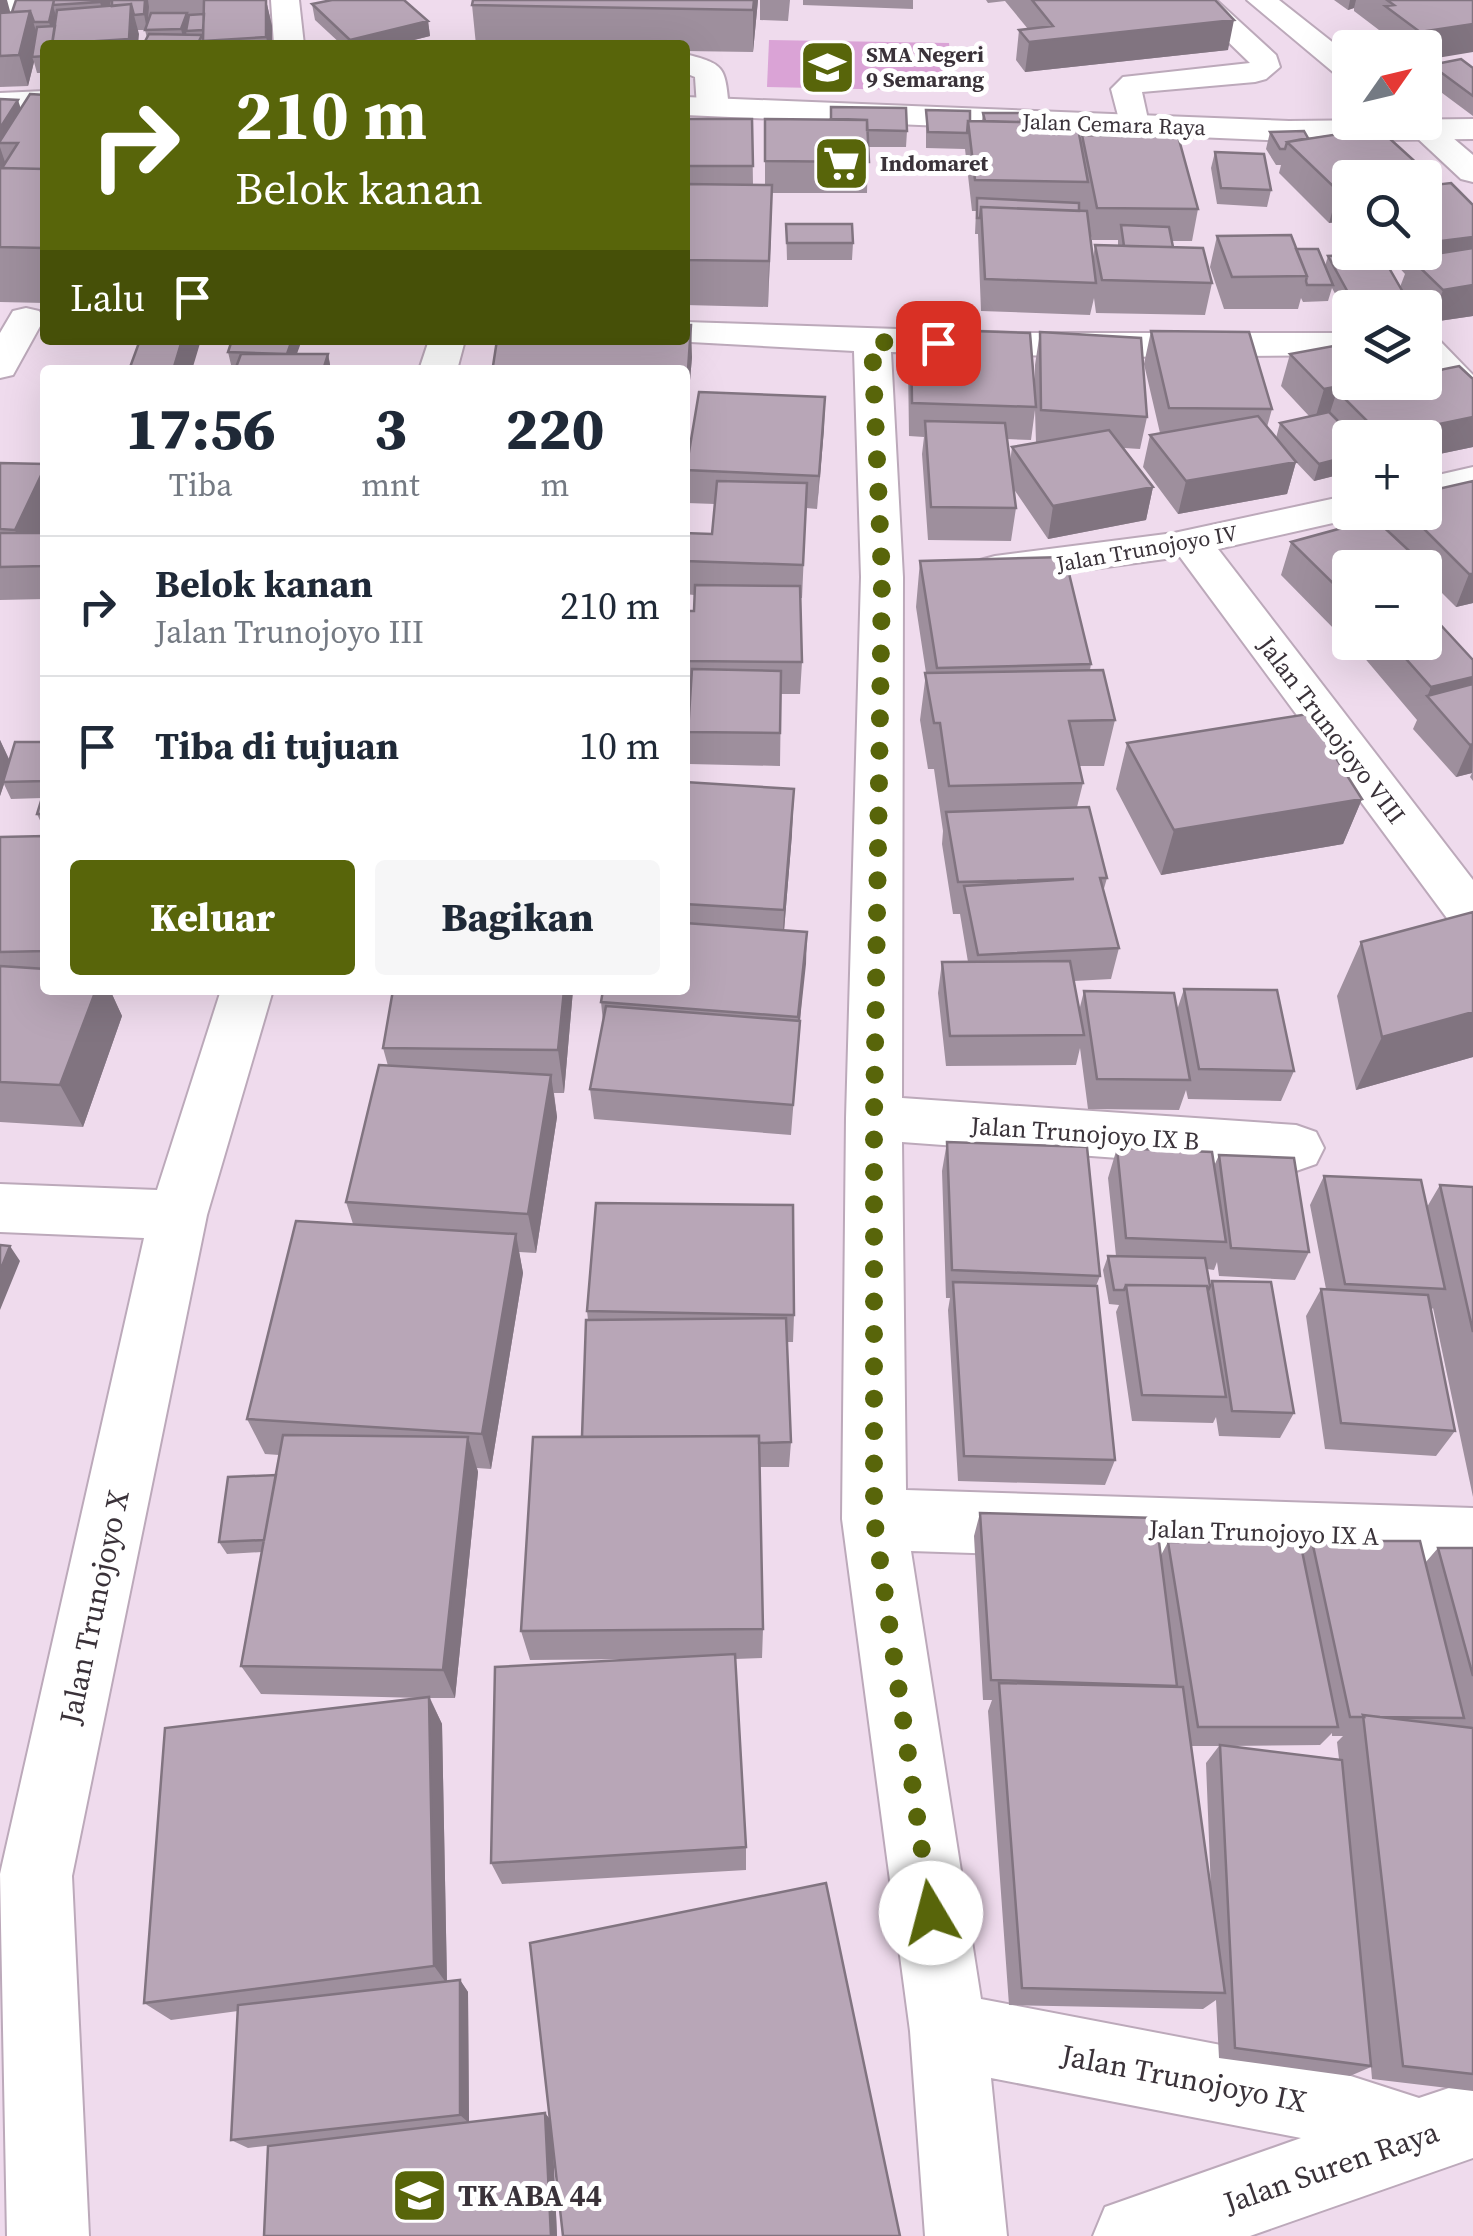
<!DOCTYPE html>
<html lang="id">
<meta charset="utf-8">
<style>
body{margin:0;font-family:"Source Serif 4",serif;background:#f6f6f7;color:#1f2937;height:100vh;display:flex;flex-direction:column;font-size:38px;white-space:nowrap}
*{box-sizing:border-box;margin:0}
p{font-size:32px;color:#747a83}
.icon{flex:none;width:55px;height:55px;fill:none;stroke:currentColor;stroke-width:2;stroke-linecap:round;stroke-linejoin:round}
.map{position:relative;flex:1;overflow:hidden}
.sheet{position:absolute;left:40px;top:365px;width:650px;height:630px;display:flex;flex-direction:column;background:#fff;border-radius:10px;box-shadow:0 10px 40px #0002}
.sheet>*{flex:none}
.top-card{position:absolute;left:40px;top:40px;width:650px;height:305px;border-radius:10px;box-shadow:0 10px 40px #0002;background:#58650a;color:#fff;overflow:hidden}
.needle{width:65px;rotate:56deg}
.fabs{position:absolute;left:1332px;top:30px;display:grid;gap:20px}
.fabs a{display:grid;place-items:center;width:110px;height:110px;border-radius:10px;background:#fff;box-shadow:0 10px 40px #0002;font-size:50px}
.pin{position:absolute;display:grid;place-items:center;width:85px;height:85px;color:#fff;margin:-42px;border-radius:20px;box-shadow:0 5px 15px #0006}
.me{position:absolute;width:110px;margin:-55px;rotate:352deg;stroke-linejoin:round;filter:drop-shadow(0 0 8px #0008)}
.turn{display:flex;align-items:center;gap:35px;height:210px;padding:0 30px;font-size:45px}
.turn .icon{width:130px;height:130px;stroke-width:2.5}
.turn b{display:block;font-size:70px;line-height:85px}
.then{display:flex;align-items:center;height:95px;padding:0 30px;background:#0003;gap:20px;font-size:38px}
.eta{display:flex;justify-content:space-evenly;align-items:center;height:170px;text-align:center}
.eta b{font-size:60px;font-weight:800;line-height:70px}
.primary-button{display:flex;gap:20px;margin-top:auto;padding:20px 30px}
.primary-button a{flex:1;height:115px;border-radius:10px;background:#58650a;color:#fff;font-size:40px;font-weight:800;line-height:115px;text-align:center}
.primary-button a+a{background:#f6f6f7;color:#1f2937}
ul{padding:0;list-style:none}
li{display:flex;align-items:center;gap:30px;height:140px;padding:0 30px;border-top:2px solid #e0e1e3}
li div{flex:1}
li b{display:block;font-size:38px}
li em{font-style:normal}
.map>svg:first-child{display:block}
</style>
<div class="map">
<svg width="1473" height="2236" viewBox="0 0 1473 2236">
<rect width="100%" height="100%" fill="#efdbed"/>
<!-- green -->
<path fill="#daa3d6" d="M769,40l180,3 5,48 -187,-4z"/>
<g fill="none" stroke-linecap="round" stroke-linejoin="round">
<defs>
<path id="minor" d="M0,0h81l-4,6 -10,3 -67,7z
M271,0h28l5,45h-30z
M1185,0h31l60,55 4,12 -14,12 -11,3 -113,10 7,32 -5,7h-22l-11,-42 12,-12 127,-14z
M1247,0h32l71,56v24l-11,-3z
M685,54c40,10 40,13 44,53l-5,7h-22l-5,-7 -2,-30 -10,-4z
M1426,115l47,40v27l-12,-3 -61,-57h25z
M26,308l13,3 5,8 -31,56 -13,3v-45l13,-22z
M685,322l333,11h332v22l-249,2 -210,-5 12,225 -1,521 394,27 20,7 8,16 -8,16 -20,7 -394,-29 4,348 567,18v62l-562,-19 70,448 323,62 115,37 54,-18v78l-223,78h-157l12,-29 196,-69 -310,-60 16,158h-82l-15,-205 -68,-512 4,-401 15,-541 -7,-226 -182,-10 13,-1z
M1425,336l13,3 35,36v33l-13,-3 -35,-36z
M429,340h36l-8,30h-38z
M1473,467v24l-48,11v-24z
M1350,495v17h17l-3,4 -146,33 255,331v55l-18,-6 -275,-372 -185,25 -15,-4 -6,-9 6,-9 15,-4 179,-23z
M221,990h52l-66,225 -135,661 17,360h-82l-7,-362 144,-636 -144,-6v-48l157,6z"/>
<path id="major" d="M45,91v18l-45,2v-18z
M685,97l604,24 184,-2v20l-184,2 -604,-26z"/>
</defs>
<!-- minor casing -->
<use href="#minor" stroke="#bca9ba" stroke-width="4"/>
<!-- major casing -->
<use href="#major" stroke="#bca9ba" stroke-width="4"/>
<!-- minor -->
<use href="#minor" fill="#fff" fill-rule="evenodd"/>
<!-- major -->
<use href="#major" fill="#fff" fill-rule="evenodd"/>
</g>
<!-- wall -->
<path fill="#9e8f9d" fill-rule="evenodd" d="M0,0l10,12h2l4,-12h95l-1,6 2,-6h154l6,26v19h-129l4,-7 -2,-8h-7v15h-93v28h-8l-3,-11 -6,24 -28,1z
M469,0h289l-5,52 -68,-1v-6h-209l-4,-40 1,-5z
M760,0h30l-2,21 -28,-1z
M803,0h110v9l-110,-4z
M986,0h229l13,50 -203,22 -9,-12 3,-30 9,-1 -23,-28 -17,2z
M1334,0h139l-48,48h-33l-15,-12 2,-6 -25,-19v-3l-6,2z
M312,4l116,17 2,15 -36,9h-52l-27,-25z
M1431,65l42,3v48l-47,-35z
M45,95v208l-45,-1v-174l21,-20z
M926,110l44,11h12l1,-8 38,9 60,19 1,-6 116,74 -6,32h-20l1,6 39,36 -7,32 -109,-2 -2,-15 -4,17 -109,-4 -3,-77h-3l1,-23h-4l-7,-62 -39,-1zM1089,228l3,12h26v6l-23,-1 -2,14z
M685,119h67l1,66h12v-66l142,12 -1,16h-38l-1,46h-95l-4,114 -83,-2z
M1378,128l54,49 -3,8 22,-2 22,22v111l-41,6 -7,-7v-7h-8l-13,-14 -4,14h-50v4h-5l-13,-24 -4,13 -25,1 -2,-4 -3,11h-74l-14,-42 7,-31 74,-1 5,14h22l7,17 3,-10 53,-2 19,33 5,-13 -20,-22h40v-74h-75v42l-21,3 -50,-50 2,-8h-5l-10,-16 4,-17 34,-1 4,7z
M1215,152l56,38 -4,17 -50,-3 -6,-36z
M786,224l67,19 -1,17h-65z
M911,329l124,73v-37l5,-33 107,85 -7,32 -16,-1 29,39 -7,33 -98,19 -35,-51 3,20 -5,33 -83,-1 -6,-86 2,-17 -15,-1 -1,-74zM1035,410l1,33 -24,4 -2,16 -3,-24 24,1z
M1151,331l121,78 -5,18 9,11 4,-15 29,-7 -28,-30 9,-32 60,28 123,65 -48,10v-19h-75v34l-36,9 -18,-19 -9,32 -109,20 -35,-47 7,-32 10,-2 -16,-69z
M228,352l100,2 3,16h-96l1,-1h-4z
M692,357l-4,46h-3v-33h-192v-4z
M825,397l-8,112 -11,-1 -4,90h-2l2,64 -2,32h-19l-1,72 -91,-2 -1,-32 3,-38h-6v-83h9v-16l-9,-1v-61l27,1 3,-30 -28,-1 -1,-33z
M0,463l42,70h3v66l-45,1z
M1473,481v122l-17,4 -24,-24 -7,16 -75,-31v61l-13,3 -56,-57 10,-33 94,-14 5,-16h35z
M920,561l171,103 -1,6 25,50 -11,46h-25l4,17 -6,24 30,71 -4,14 16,56 -8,31 -37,2 5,30 5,-20 93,19 7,-21 110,82 -13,30 -93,-2 -2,-9 -7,20 -91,-1 -8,-61 -4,17 -130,1 -8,-73 4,-31h26l-8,-48h-7l-11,-70 1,-13 -9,-62h-6l-8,-49 6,-47 -10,-66z
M1351,642h74l48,18v121l-3,-4 2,-4 -16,4 -43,-48 4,-9z
M0,740l10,21 35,-19v89l-8,-17 5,-16 -31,1 -7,-15 -4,12z
M1127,743l235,56 -19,45 -182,31 -45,-86z
M685,782l107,52 -8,97 23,1 -16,203 -197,-16 -4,-30 13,-67 -2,-20 84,-12z
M45,836v154h81l-1,3 -13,1 10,22 -39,111 -83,-5v-285z
M1473,912v145l-117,33 -19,-94 24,-54z
M393,990h180l-9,103h-10l3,24 -21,136 -17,-1 4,21 -32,196 -14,-1 1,4 -23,226h-25l12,26 5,257 13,-1 8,12 1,130 76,-9 5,6 3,29 4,88h-293l80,-99 -96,11 -17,-8 7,-129 -67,9 -27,-17 278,-305 -161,-4 -20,-28 21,-114 -35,2 -8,-12 57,-67 3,-20 -14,-1 -18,-35 106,-195 -7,-22 42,-136 -5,-18z
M947,1142l153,134 -4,10 19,174 -10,25 -147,-4 -10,-171 2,-12h-4l-4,-127z
M1117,1148l97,18 5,-11 90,97 -14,28 -76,-4 -2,-14 -3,8 -7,-1 3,17 2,-5 82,132 -14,25 -61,-2 -3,-19 -3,6 -81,-2 -16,-109 3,-7 -10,-1 -6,-34 5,-14h8l-8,-78z
M1324,1176l103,31 13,-22 33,2v310l-40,-189 -2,2 24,121 -19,25 -111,-7 -19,-133 15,-27h5l-16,-84z
M587,1311l207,4 -1,27h-6l4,100 -2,25h-30l4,162 -1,29 -27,1 11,188v23l-244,14 -11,-21 147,-204 -108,1 -9,-29 61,-194 6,-117z
M980,1513l180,44 8,-15 135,12 9,-13 113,22 13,-15h35v543l-101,-12 -1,-12 -21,9 -131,-18 -3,-58 -13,9 -194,-4 -21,-294 4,-11h-9l-9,-164zM1332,1733v3h11l-6,6 2,17 -111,-13 92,-1zM1191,1746h28l-13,17 5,128z"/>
<!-- shaded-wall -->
<path fill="#817480" d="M0,0h7l3,11 -3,29 -7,-21z
M100,0h11l-3,32 -8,-30z
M145,0h3l1,7 -2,23 -3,-16z
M266,0l6,26v19h-4l-2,-8z
M754,0h4l-5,52v-42z
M1350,0h6l-2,8 -6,2z
M131,4l8,30 -1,11h-8l-1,-6z
M53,6l5,16 -5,15 -4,-15z
M30,11l9,30 -7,16 2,5 -6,24 -9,-31z
M187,13l4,15 -5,3 1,7 -2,7 -4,-16z
M1234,20l-6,30 -203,22 4,-30z
M428,21l2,15 -36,9h-43l-1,-5z
M1473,24v28l-48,8v-12h-10l5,-16z
M18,100l10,30 -10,13h-18v-15z
M0,147l6,18 -4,7 -2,-6z
M1432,177l-7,21v-20z
M772,185l-1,45 -3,77 1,-46z
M1350,189v31l-21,3 9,-32z
M1473,237v30l-61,-7 2,-8h11v-9z
M1473,285v31l-41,6 11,-32z
M691,325l1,32 -4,46v-33z
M182,340h19l-9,30h-19z
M292,340h10l-11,30 -4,-16z
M328,354l3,16h-8z
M1360,382h28l-51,9 -9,28 -14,3 10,-33z
M825,397l-1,33 -7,79 2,-33z
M1473,417v30l-48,10v-19h-44z
M1350,456v16l-36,9 5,-17z
M1296,462l-9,32 -109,20 8,-33z
M45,467v59l-17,37 -13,-33z
M1153,487l-7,33 -98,19 5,-33z
M1469,574h4v29l-17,4z
M1435,575l-10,24v-21z
M1349,599h1v30l-13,3z
M1473,677v25l-46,-5 4,-10z
M0,740l12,26 -9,16 1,2 -4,12z
M1473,744l-1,29 -16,4 14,-32z
M794,789l-2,45 -10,121 2,-45z
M1362,799l-19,45 -182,31 13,-45z
M807,932l-1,32 -9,84 1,-31z
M96,990h14l12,26 -39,111 -23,-42z
M564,990h9l-9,103 -6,-43z
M1473,1012v45l-117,33 26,-53z
M551,1075l6,42 -21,136 -8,-39z
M516,1234l7,39 -32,196 -9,-35z
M10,1246l10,15 -20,49v-39z
M468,1437l10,35 -23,226 -12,-28z
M429,1697l13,27 5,260 -13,-18z
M460,1980l8,12 1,131 -9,-8z
M545,2113l7,9 5,114h-6z"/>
<!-- building -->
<path fill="#b8a6b7" stroke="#817480" stroke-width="2.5" d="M16,0h38l-5,22h-15l-4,-11 -18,1z
M54,0h46v2l-47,3z
M112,0h33l-1,14 -10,1 -3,-11 -19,2z
M204,0h62v37l-63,4z
M332,0h72l24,21 -78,19 -38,-36z
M473,0h281l-1,10 -281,-5z
M1032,0h183l19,20 -205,22 -10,-12 34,-4z
M1387,0h86v24l-53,8 -35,-26 9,-1z
M131,4l-2,35 -77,5 5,-34z
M30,11l-11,44 -19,1v-43z
M151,13h36l-6,16 -36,1z
M204,14l-1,16 -17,1 3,-16z
M55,26l-3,19h-7v11l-13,1 5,-30z
M149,34l53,1 -5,10h-54z
M1461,59l12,9v28l-42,-31z
M30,94l15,1v74l-43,-1 16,-25h-18v-2z
M0,99l18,1 -18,28z
M831,107l75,1 1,23 -40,-1v-10l-36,-1z
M926,110l44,1v10h-2l-1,12 -39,-1z
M983,113h37l1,9 -36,-1z
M685,119h67l1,47h-68z
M765,119l102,1 2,42 -104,-1z
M968,121l109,2 11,59 -113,-2z
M1378,128l54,49 -82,1v11l-12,2 -51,-49z
M1304,131l4,7 -21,4 -2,7h-5l-10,-17z
M1082,135l96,1 20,73 -101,-1z
M1215,152l49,2 7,36 -50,-2z
M0,168l45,1v79l-45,-1z
M1451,183l22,22v32l-48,6v-57z
M685,184l87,1 -3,76 -84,-1z
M977,198l102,5v8l-98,-4 -1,11h-3z
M981,207l106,4 9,72 -111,-4z
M786,224h66l1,19h-66z
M1121,225l48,2 4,20 -49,-1z
M1291,235l16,41 -75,1 -15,-41z
M1095,245l108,3 9,35 -110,-3z
M1473,248v37l-30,5 -33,-32z
M1296,249h22l15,36h-26l-1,-4 1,-5z
M1381,254l23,40 -54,2 -22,-40z
M685,325h6l-3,45 -195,-4 4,-26h188z
M911,329l119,4 6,74 -124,-4z
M1151,331l98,1 23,77 -103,-1z
M1040,332l101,6 6,79 -106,-7z
M140,340h42l-9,30h-44z
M232,340h60l-5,14 -59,-2z
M1350,343v39h10l-36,7 -34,-35z
M241,354h87l-5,16h-88z
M1431,360l10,10 -16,3v-12z
M1459,366l14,13v38l-91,19 -45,-45 43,-9h45v-9z
M699,392l126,5 -6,79 -133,-6z
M1329,412l26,26h-5v18l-31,8 -39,-41z
M1258,416l38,46 -110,19 -36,-46z
M925,421l80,2 11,85 -85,-1z
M1109,430l44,57 -100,19 -41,-59z
M0,463l45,1v3l-30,63 -15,-1z
M717,481l90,2 -4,82 -118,-4v-28l27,1z
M1473,481v93h-4l-62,-62h18v-20z
M1375,519l60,56 -10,3v-10h-75v31h-1l-58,-57z
M0,533h45v33l-45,1z
M1065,557l26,107 -154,4 -17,-107z
M695,585l105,1 2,76 -117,-1v-50h9z
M1425,608l48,52v17l-42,10 -40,-45h34z
M692,669l89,2 -1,62 -92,-1z
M1103,670l12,50 -46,1 14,62 -134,3 -9,-63h-6l-9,-50z
M1473,684v60l-3,1 -43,-49z
M1308,714l54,85 -188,31 -47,-87z
M15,742h30v39l-42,1z
M685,782l109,7 -10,121 -99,-6z
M45,788v26h-8z
M1089,807l18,71h-7l19,70 -141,7 -14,-69 110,-7 -116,3 -12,-70z
M45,836v115l-45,1v-115z
M1473,912v100l-91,25 -21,-95z
M685,923l122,9 -9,85 -197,-15 2,-12h82z
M1070,961l14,74 -134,1 -8,-74z
M0,966l45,3v21h51l-36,95 -60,-3z
M1184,989l93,1 17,81 -95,-2z
M393,990h171l-6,60 -175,-2z
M1084,991l90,2 16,87 -93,-1z
M606,1006l194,15 -7,84 -203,-16z
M379,1065l172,10 -23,139 -182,-12z
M947,1142l140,5 13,129 -148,-6z
M1117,1148l95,4 14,90 -100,-4z
M1219,1155l75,3 15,94 -78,-4z
M1324,1176l97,4 24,109 -100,-5z
M1440,1185l33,2v145z
M596,1203l197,2 1,110 -207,-4z
M296,1221l220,13 -34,200 -235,-15z
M0,1245l10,1 -10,25z
M1108,1256l97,2 5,28 -2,5 -1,-5 -81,-1 -2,5h-10z
M1212,1281l59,1 23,131 -62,-2z
M953,1282l144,4 18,174 -151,-4z
M1126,1285l81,1 19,111 -84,-2z
M1321,1289l107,6 27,136 -114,-8z
M786,1318l5,124 -32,1v-7l-177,1 4,-117z
M283,1435l185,2 -25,233 -202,-4z
M759,1436l4,193 -242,2 12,-194z
M276,1475l-12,65 -45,2 9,-65z
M980,1513l176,5 21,168 -186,-6z
M1300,1541l38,186h-140l-30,-185z
M1312,1541h108l44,177 -84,-1 -17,-2 1,2h-14z
M1438,1548h35v128z
M735,1654l11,193 -255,16 4,-196z
M999,1683l184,4 42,306 -203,-5z
M429,1697l5,269 -290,37 21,-275z
M1363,1715l110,13v346l-70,-8z
M1220,1745l122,15 29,306 -136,-18z
M826,1883l74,353h-337l-33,-293z
M460,1980v135l-229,25 7,-135z
M545,2113l6,123h-287l4,-90z"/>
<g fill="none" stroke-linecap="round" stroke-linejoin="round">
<!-- route -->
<path stroke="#58650a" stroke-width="18" stroke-dasharray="0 32.4" d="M931,1913l-57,-394v-401l8,-541 -10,-235 66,1"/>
</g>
<!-- icons -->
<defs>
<symbol id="school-square" viewBox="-11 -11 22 22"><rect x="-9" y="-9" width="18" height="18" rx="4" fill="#58650a" stroke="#fff"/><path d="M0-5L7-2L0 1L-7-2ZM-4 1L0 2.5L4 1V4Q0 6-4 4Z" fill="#fff"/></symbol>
<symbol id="supermarket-square" viewBox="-11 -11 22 22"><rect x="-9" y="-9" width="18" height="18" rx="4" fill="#58650a" stroke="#fff"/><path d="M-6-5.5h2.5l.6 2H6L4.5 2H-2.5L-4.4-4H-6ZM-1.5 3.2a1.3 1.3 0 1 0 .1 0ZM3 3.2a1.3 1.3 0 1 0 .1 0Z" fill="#fff"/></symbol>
</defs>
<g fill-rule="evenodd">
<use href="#school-square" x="796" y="36" width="63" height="63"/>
<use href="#supermarket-square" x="810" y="132" width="63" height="63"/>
<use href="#school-square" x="388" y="2164" width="63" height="63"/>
</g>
<g text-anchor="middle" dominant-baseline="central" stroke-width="10" stroke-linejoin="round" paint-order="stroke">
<!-- far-poi labels -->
<g font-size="22" font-weight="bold" fill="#3a3239" stroke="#fff" text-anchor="start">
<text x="866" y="54">SMA Negeri<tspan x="866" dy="25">9 Semarang</tspan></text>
<text x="880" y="163">Indomaret</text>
</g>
<!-- far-street labels -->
<g font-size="22" fill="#3a3239" stroke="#fff">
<text transform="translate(1114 124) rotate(2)">Jalan Cemara Raya</text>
<text transform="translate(1147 548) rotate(-10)">Jalan Trunojoyo IV</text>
</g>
<!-- street labels -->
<g font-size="25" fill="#3a3239" stroke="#fff">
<text transform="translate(1332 730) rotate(53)">Jalan Trunojoyo VIII</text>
<text transform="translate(1085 1133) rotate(4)">Jalan Trunojoyo IX B</text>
<text transform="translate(1264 1532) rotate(2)">Jalan Trunojoyo IX A</text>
</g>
<!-- near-street labels -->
<g font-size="30" fill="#3a3239" stroke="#fff">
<text transform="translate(94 1607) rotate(-78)">Jalan Trunojoyo X</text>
<text transform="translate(1184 2078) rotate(11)">Jalan Trunojoyo IX</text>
<text transform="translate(1331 2167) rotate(-19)">Jalan Suren Raya</text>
</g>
<!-- near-poi labels -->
<g font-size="30" font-weight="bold" fill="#3a3239" stroke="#fff" text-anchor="start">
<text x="458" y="2195">TK ABA 44</text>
</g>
</g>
</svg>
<div class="fabs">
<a><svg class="needle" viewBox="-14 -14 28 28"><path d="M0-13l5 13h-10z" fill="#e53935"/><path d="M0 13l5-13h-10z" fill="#747a83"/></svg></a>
<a><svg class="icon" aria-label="search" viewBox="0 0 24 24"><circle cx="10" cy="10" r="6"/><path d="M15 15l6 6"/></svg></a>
<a><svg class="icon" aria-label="layers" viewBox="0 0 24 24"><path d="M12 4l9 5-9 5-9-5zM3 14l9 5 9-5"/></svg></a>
<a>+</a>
<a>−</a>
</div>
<div class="pin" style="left:938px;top:343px;background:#d93025"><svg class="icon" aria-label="arrive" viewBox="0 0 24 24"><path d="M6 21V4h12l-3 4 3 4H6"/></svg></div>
<svg class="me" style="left:931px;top:1913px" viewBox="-20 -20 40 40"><circle r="19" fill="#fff"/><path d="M0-13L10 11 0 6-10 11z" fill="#58650a"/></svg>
<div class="top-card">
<div class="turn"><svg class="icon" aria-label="right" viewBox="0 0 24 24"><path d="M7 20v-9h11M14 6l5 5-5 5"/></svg><div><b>210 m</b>Belok kanan</div></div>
<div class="then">Lalu<svg class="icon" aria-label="arrive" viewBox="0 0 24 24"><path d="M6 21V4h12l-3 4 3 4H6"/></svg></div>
</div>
<section class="sheet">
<div class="eta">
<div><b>17:56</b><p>Tiba</p></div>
<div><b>3</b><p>mnt</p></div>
<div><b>220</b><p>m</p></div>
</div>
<ul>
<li><svg class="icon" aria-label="right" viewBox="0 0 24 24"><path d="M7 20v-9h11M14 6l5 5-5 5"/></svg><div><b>Belok kanan</b><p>Jalan Trunojoyo III</p></div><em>210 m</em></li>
<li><svg class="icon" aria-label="arrive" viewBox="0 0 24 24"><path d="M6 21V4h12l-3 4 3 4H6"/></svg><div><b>Tiba di tujuan</b></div><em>10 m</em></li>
</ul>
<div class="primary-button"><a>Keluar</a><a>Bagikan</a></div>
</section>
</div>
